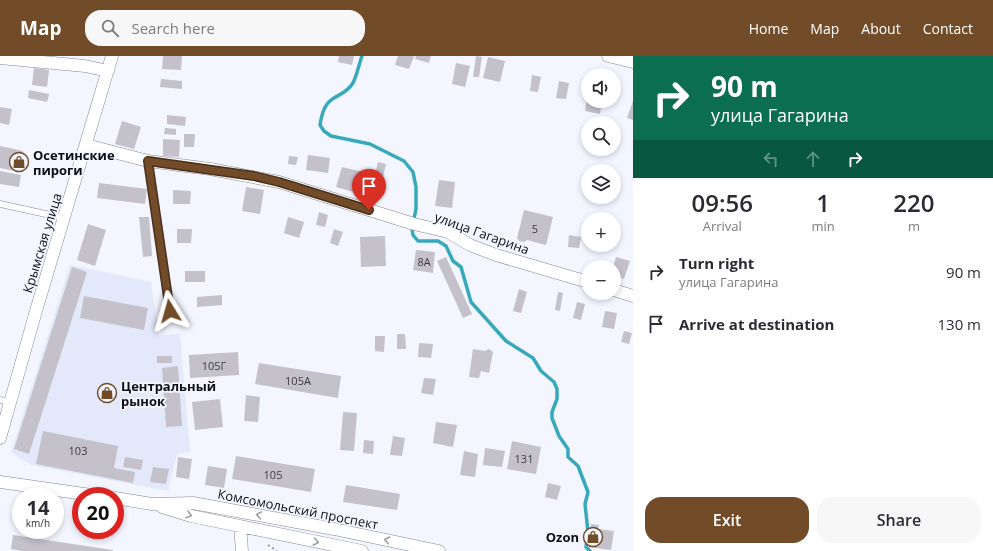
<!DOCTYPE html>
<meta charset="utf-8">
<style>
body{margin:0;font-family:"Open Sans",sans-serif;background:#f7f7f7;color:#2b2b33;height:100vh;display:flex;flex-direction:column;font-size:15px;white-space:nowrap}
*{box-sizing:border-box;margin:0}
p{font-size:13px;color:#7c7c81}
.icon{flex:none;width:22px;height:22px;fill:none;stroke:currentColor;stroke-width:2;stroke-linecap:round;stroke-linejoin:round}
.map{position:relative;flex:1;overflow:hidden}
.side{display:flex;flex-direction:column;background:#fff;width:360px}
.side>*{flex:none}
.banner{background:#0b6e4f;color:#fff;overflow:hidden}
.tools{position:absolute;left:581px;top:12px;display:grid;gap:8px}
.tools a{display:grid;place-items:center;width:40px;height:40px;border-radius:50%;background:#fff;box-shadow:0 2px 6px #0003;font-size:20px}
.speed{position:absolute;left:12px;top:431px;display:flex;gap:8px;font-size:20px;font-weight:700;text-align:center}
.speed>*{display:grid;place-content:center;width:52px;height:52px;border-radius:50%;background:#fff;box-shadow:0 2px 6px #0003;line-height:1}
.speed small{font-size:10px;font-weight:400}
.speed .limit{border:6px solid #d22;background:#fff;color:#111}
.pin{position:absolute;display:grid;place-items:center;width:34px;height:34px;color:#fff;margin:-41px -17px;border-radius:50% 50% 50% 0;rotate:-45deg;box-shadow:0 0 4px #0007}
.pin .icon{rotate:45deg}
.me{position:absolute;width:44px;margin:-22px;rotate:352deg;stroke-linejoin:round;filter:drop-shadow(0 0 3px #0008)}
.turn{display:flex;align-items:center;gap:14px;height:84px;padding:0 12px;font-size:18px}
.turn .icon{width:52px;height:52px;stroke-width:2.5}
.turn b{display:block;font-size:28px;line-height:34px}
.lanes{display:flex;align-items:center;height:38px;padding:0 12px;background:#0003;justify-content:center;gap:20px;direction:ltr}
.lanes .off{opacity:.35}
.eta{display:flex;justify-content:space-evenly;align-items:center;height:68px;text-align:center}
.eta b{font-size:24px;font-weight:600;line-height:28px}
.button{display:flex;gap:8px;margin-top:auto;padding:8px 12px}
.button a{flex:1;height:46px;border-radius:16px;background:#724c29;color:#fff;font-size:16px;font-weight:600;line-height:46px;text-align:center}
.button a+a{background:#f7f7f7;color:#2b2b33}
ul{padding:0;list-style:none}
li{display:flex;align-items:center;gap:12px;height:52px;padding:0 12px}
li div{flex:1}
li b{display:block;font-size:15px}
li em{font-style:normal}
header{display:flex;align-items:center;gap:24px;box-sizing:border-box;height:56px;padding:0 20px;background:#724c29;color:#fff}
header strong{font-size:19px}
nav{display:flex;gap:22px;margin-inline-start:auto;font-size:14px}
.search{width:280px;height:36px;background:#f7f7f7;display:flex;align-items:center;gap:10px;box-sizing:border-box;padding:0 14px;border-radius:16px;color:#7c7c81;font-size:15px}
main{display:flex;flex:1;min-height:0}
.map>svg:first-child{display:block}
</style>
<header>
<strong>Map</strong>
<div class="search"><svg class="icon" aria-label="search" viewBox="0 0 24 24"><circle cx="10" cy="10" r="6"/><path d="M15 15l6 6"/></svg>Search here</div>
<nav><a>Home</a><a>Map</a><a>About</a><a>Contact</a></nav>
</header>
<main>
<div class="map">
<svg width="633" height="495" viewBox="0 0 633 495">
<rect width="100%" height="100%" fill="#f3f6ff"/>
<!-- built -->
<path fill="#e3e9fb" d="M70,209l81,17 8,53 21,-1 10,118 -13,2 -9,37 -137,-26 -20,-13z"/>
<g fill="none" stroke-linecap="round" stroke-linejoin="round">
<!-- stream -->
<path stroke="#37a9ba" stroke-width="3.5" d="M362,0c-3,8 -5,19 -9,27 -12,19 -28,7 -33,42l4,6 7,5 39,8 34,17 9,11 3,15v22l-4,20 1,6 5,6h20l8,5 7,15 8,6 10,35 35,39 27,17 8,13 13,11 3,7v10l-5,13v6l7,18 9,13v8l10,9 10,26 -3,12 3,28 -2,15 4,4"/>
</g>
<!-- building -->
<path fill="#c4c1cb" d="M163,0h19l-1,14 -19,-1z
M339,0h15l-2,9 -14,-3z
M398,0h16l-5,13 -14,-4z
M416,0h15l-2,7 -14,-4z
M476,0l6,1 -3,20h-6z
M488,1l17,4 -5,21 -17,-4z
M456,7l14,3 -5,21 -13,-3z
M34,12l15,2 -2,17 -15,-2z
M532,19l9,2 -3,15 -8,-1z
M161,23l21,2v8l-22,-2z
M559,25l10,2 -3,16 -10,-1z
M29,34l20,4 -2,8 -19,-4z
M587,42l1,3h14l-2,13 -15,-3z
M633,45v19l-6,-2z
M0,51l12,2 -3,16 -9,-2z
M167,59l19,2 -1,9 -18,-2z
M122,65l19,6 -7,22 -19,-5z
M165,72l11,1v6l-12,-1z
M184,78h11l-1,13h-10z
M163,83l17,1 -1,17 -16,-1z
M0,90l23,5 -4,21 -19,-4z
M308,99l22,3 -2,15 -22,-3z
M289,100l9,1 -2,8 -8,-1z
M378,106l8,2 -3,13 -8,-2z
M342,111l21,5 -6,21 -21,-6z
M0,115l21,4 -2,12 -19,-3z
M374,123l10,3 -4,16 -10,-2z
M439,124l16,2 -3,26 -17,-2z
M99,127l48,6 -2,15 -48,-6z
M246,131l18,3 -4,24 -18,-3z
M173,134l18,1 -1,13h-17z
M524,154l29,7 -7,28 -19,-5 -3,2 -5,-1 -2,-3z
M319,156l9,3 -3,12 -9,-2z
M139,161h10l3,39 -9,1z
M288,161l16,5 -5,16 -15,-5z
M88,168l18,6 -11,36 -18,-6z
M177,173h15l-1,14h-14z
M334,173l9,3 -5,14 -8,-3z
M569,179l12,2 -2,11 -11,-1z
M385,180l1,30 -25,1 -1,-30z
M416,194l19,2 -2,21 -20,-3z
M446,201l26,57 -9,4 -26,-57z
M616,201l14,4 -6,18 -10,-4v-8h-1z
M72,211l15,5 -58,182 -15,-5z
M185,215h20v11h-20z
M519,233l8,3 -6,21 -8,-2z
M558,236l5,1 -3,18 -5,-1z
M222,239v10l-25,2v-10z
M84,240l64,12 -4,22 -64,-12z
M577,246l8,2 -4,16 -8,-2z
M605,255l12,2 -3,16 -12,-2z
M624,275l8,2 -3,11 -8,-2z
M397,278h8l1,15h-9z
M375,280h10l-1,16 -9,-1z
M419,287l14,1 -2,14 -13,-1z
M473,293l12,2 4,-2 4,3 -4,21 -8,-2 -2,7 -10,-1z
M238,296l1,23 -49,3 -1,-23z
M157,300h15v7h-15z
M259,307l82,13 -3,22 -83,-14z
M178,310l4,60 -16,1 -4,-59z
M424,322l12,1 -3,16 -12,-2z
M246,339l14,2 -2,25 -14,-1z
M220,343l3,28 -28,3 -3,-28z
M343,356l14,1 -3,38 -14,-1z
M436,366l21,3 -4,22 -20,-4z
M43,375l75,15 -4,22 21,4 -2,11 -97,-19z
M393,380l12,2 -3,18 -12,-1z
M364,384l10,1 -1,13 -10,-1z
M512,385l29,6 -5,27 -29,-5z
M485,392l20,3 -3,16 -19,-2z
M464,395l14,3 -3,23 -15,-2z
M236,400l79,13 -4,23 -79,-13z
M125,401l18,3 -2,10 -18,-3z
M178,401l14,2 -3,20 -13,-2z
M208,410l19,3 -3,19 -19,-3z
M153,411l16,2 -3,15 -16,-2z
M548,427l13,3 -4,14 -12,-3z
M346,429l54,9 -3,16 -54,-8z
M591,468l8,1 -1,4 16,2 -3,19 -23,-3z
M13,479l100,15v1h-91l-11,-2z"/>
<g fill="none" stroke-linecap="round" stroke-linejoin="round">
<defs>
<path id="lane" d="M148,105l22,150
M0,148l64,14
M0,344l10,2"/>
<path id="street" d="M608,0l25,6
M0,2l85,8 23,5
M86,89l62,16 62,8 69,13 135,42 34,8 22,13 26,10 92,27
M614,234l19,6
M0,382l36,-127 76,-255
M0,426l98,14
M115,442l37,6 41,-1 141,26 105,22
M162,451l29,9 171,35
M240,470l2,25"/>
</defs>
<!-- lane casing -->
<use href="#lane" stroke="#848791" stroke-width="7"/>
<!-- street casing -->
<use href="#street" stroke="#848791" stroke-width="13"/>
<!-- path -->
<path stroke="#96989f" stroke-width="2" stroke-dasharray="2 3" stroke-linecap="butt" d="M268,489l9,6"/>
<!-- lane -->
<use href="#lane" stroke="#fff" stroke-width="6"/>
<!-- street -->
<use href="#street" stroke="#fff" stroke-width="12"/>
</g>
<!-- one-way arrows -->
<defs><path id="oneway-chevron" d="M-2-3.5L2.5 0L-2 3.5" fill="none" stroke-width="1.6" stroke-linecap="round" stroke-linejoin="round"/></defs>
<g stroke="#9e9fa0">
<use href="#oneway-chevron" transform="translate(189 459) rotate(16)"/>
<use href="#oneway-chevron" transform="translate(259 459) rotate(-170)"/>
<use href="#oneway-chevron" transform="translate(387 484) rotate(-168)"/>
<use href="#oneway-chevron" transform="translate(316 486) rotate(11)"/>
</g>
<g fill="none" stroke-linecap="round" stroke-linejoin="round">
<defs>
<path id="route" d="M170,255l-22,-150 106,15 25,6 90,28"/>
</defs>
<!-- route casing -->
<use href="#route" stroke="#4a311b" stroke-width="10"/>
<!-- route -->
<use href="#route" stroke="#724c29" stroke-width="7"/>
</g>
<!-- icons -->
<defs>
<symbol id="shop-ring" viewBox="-11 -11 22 22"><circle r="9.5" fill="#f3f6ff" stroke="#724c29" stroke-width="1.5"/><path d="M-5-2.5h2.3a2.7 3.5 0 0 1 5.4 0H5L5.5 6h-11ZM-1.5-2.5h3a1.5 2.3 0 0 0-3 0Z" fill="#724c29"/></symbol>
</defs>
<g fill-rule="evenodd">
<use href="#shop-ring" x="8" y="95" width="22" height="22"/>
<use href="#shop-ring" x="96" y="326" width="22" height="22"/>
<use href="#shop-ring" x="582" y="470" width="22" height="22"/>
</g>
<g text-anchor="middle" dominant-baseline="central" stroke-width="3.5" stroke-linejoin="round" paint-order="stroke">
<!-- number labels -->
<g font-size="11" fill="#3b3c40">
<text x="535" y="172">5</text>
<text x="424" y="205">8А</text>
<text x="214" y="309">105Г</text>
<text x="298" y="324">105А</text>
<text x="78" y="394">103</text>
<text x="524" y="402">131</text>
<text x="273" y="418">105</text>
</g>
<!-- poi labels -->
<g font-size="13" font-weight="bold" fill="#0d0f12" stroke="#f3f6ff" text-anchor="start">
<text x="33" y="99">Осетинские<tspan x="33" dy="15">пироги</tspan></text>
<text x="121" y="330">Центральный<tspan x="121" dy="15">рынок</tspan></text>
<text x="579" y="481" text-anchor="end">Ozon</text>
</g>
<!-- street labels -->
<g font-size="13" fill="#0d0f12" stroke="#f3f6ff">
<text transform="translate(482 177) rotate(20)">улица Гагарина</text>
<text transform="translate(42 187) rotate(-73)">Крымская улица</text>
<text transform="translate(298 453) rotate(11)">Комсомольский проспект</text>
</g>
</g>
</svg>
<div class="tools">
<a><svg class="icon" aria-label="sound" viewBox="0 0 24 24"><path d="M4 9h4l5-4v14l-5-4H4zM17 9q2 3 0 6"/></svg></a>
<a><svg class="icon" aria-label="search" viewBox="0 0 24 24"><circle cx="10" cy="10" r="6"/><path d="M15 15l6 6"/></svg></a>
<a><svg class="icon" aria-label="layers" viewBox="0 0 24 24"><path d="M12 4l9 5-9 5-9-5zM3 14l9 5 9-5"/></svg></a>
<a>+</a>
<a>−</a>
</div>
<div class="speed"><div>14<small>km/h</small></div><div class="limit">20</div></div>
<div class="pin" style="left:369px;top:154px;background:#d93025"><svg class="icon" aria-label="arrive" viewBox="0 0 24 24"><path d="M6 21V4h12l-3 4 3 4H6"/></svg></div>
<svg class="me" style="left:170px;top:255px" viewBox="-20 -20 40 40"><path d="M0-17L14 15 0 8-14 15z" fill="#724c29" stroke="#fff" stroke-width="4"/></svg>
</div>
<section class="side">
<div class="banner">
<div class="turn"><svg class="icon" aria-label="right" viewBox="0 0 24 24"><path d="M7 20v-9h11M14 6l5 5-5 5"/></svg><div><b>90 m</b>улица Гагарина</div></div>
<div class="lanes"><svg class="icon off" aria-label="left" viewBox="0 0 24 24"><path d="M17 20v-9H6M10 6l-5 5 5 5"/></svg><svg class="icon off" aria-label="ahead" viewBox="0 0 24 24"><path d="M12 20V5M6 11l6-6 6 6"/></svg><svg class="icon" aria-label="right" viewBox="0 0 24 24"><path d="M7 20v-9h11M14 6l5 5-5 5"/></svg></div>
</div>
<div class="eta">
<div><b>09:56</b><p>Arrival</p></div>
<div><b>1</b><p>min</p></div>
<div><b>220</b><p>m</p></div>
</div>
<ul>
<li><svg class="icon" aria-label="right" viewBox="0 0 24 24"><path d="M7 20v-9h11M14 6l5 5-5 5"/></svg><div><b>Turn right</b><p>улица Гагарина</p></div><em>90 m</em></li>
<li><svg class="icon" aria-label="arrive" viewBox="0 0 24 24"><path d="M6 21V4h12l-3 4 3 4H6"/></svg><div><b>Arrive at destination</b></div><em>130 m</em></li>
</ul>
<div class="button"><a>Exit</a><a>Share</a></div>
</section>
</main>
